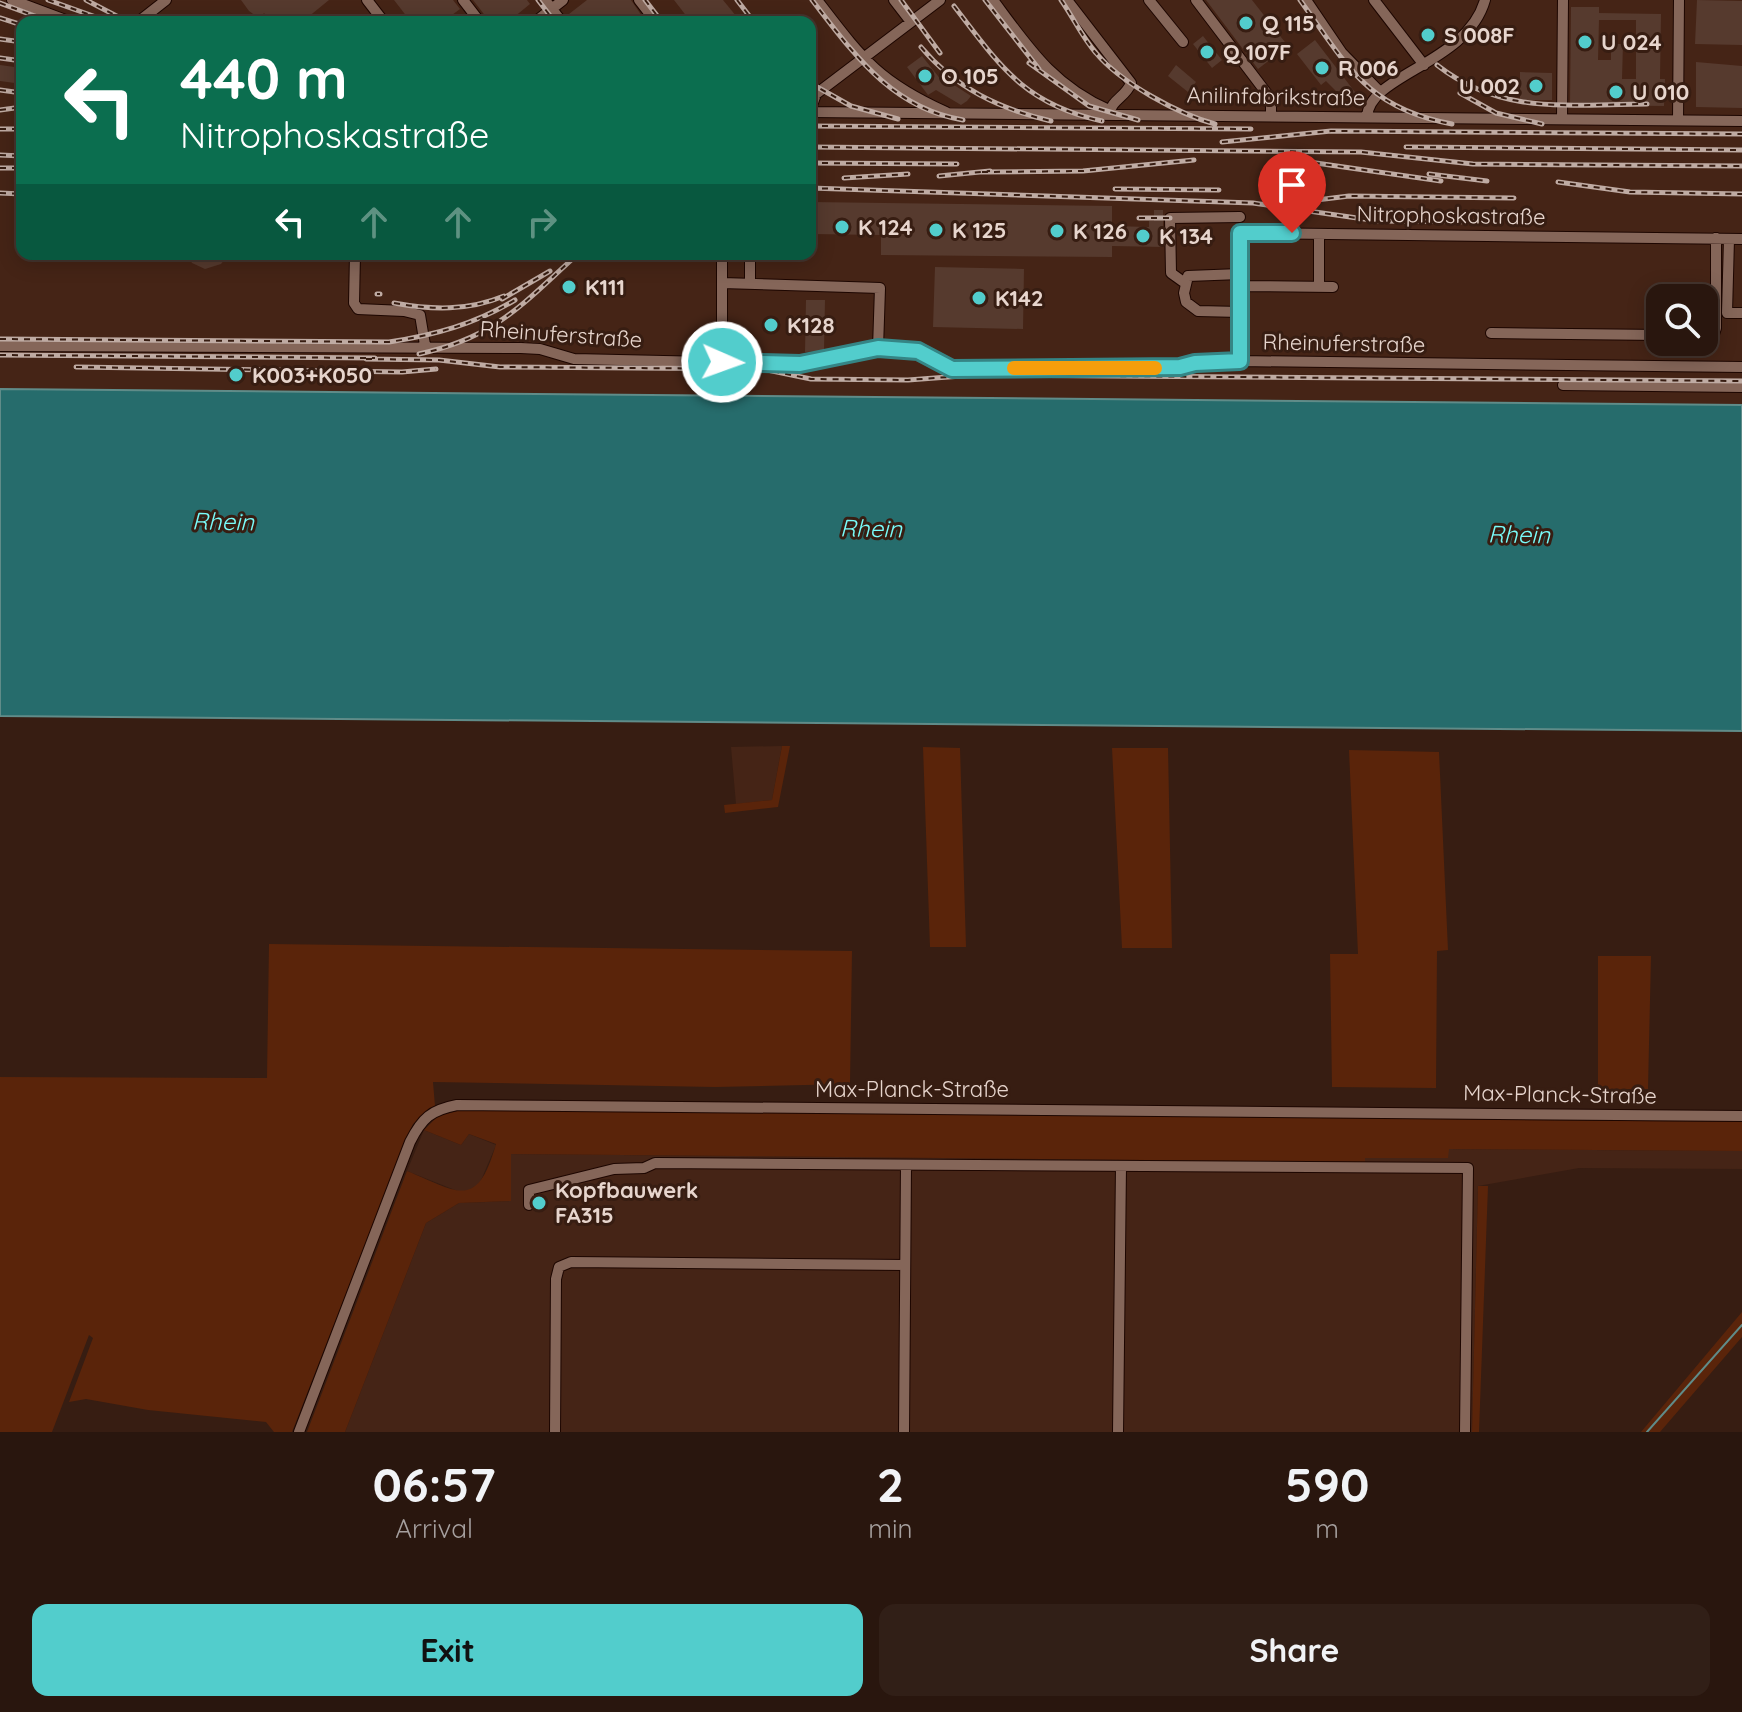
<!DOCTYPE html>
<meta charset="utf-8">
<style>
body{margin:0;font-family:Quicksand,sans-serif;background:#311f17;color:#f1f3f6;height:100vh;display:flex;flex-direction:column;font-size:30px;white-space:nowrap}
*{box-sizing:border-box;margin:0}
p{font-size:26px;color:#a59f9e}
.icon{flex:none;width:44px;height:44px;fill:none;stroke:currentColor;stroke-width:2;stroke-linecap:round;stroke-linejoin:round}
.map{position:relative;height:1432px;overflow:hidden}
.panel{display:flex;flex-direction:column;background:#29160e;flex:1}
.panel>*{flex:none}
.hud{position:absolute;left:16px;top:16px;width:800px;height:244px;border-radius:16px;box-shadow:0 4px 20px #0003,0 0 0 2px #45352e;background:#0b6e4f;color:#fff;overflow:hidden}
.tools{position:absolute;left:1646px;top:284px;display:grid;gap:16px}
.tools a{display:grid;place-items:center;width:72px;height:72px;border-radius:16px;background:#29160e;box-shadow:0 4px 20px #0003,0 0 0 2px #45352e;font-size:40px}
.pin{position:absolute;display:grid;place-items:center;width:68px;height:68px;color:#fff;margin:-82px -34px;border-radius:50% 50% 50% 0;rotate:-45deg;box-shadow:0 0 8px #0007}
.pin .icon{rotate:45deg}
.me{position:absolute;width:88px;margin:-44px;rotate:92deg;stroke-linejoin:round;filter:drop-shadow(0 0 6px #0008)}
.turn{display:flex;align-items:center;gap:28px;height:168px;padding:0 32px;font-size:36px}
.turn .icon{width:104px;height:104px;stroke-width:2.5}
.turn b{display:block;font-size:56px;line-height:68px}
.lanes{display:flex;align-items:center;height:76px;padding:0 32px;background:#0003;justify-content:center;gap:40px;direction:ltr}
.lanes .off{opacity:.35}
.eta{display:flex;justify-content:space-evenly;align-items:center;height:136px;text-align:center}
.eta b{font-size:48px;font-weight:700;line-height:56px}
.action{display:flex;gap:16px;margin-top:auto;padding:16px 32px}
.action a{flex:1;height:92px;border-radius:16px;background:#52cdcc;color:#111;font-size:32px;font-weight:700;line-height:92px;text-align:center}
.action a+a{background:#311f17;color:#f1f3f6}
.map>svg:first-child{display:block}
</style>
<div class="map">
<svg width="1742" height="1432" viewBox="0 0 1742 1432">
<rect width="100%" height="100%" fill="#371d12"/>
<!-- built -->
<path fill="#452416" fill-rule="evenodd" d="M0,0h1742v405l-1742,-16zM22,22h788v232h-788zM1660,298h44v44h-44z
M782,746l-10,54 -36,4 -5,-57z
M424,1130l37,15 8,-11 27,11 -17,40 -8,6 -11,1 -53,-21z
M1448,1149l294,2v18l-163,-1 -101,18 -6,246h-1127l81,-209 33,-20 51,-2 1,-47 853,8 1,-4h83z"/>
<!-- green -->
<path fill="#5a240a" d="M782,746h8l-12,61 -53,6 -1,-8 48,-5z
M923,747l37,1 6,199h-36z
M1112,748h56l4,200h-50z
M1349,750l90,2 9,198 -11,1 -1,137 -104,-1 -2,-133h28z
M269,944l583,7 -2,133 -135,3 -282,-5 2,24 -22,18 -6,13 -115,295h-18l-8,-10 -118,-12 -62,-11 -17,3 24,-64 -4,-3 -37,97h-52v-355l267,1z
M1598,956h53l-3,133 -50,1z
M461,1110l1281,12v29l-293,-2 -1,9h-83v4l-854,-8v47l-52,2 -33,20 -81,209h-38l100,-261c51,21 70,40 89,-27l-27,-10 -8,11 -37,-15 14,-14z
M1478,1186h10l-9,246h-7z
M1742,1312v25l-82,95h-19z"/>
<!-- water -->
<path fill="#266c6c" stroke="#608c89" stroke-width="2" d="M0,389l1742,16v326l-1742,-15z"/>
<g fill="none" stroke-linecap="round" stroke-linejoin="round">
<!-- stream -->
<path stroke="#608c89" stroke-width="2" d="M1647,1432l95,-107"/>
</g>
<!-- building -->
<path fill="#563a2e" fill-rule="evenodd" d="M241,0h88l-27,22h-31l-7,-9 -4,6 -11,-8z
M394,0h59l7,9 -12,9 1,4h-38z
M473,0h54l3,4 -22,18h-18z
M587,0h44l15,22h-72l-5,-8z
M674,0h49l18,22h-50z
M1206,0h46l36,46 -30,23z
M1697,0l45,1v44l-47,-1z
M1571,7h28v6l62,1 -1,65h5l-1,27 -94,-1zM1599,20h37v59h-14l1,-35h-12v16h-13z
M1203,36l19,24 -10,8 -19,-24z
M1315,40l43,56 -7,5 -9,-11 -4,3 -12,-12 -5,4 -24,-31z
M922,56l24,30 2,-5 23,15 -4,5 -6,4 -25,-15 -8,5 -21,-28z
M1696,62l46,4v42l-46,-1z
M0,65l22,3v16l-22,-3z
M1176,65l20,17 -8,10 -20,-16z
M1520,72l32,1v27h-32z
M810,202l302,4v20l37,1v-6h5v-11h9v37l-51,-1v11l-231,-2v-20l-70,-1z
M187,254h42l-8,10 -16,5 -13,-6z
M935,267l89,2 -1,60 -90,-2z
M806,300h19l-1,51 -19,1z"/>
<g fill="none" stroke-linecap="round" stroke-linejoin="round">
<defs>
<path id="minor" d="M12,0l59,22
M367,0l17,22
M463,0l17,22
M545,0l17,22
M639,0l17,22
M817,0c44,57 60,81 129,112
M894,0l17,22
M993,0c35,47 60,86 116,110
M1067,0l64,83c-5,14 -19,16 -22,31
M1149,0l34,42
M1196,0l75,99v17
M1306,0l36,53 37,38
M1374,0l50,65
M138,22l28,-22
M535,22l28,-22
M810,111l6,-17 124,-94
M810,112l932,9
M1367,117c2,-43 100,-53 118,-117
M1562,119l1,-119
M1678,120l1,-120
M1319,234v53
M1729,239l-2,74h15
M355,254l-1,49 4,6 46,2 16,4 5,30
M722,254v108
M750,254v30
M722,283l158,5 -2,60
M1185,283l-14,-10 -1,-55 70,-1
M1240,286l93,1
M1240,312l-42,-1 -12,-9 -2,-9 4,-17 52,-2
M1491,333l169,2
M1704,335l10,-1 2,-6v-90
M0,346l521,2 19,1 34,10 226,5 78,-16 40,3 34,18 228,-2 15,-4 45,-2 502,6
M1240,361v-128l502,6
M1563,385l179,2
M529,1205v-15l85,-21 30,-1 11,-5 813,5 -3,264
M299,1432l111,-290c12,-24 21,-32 47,-37l1285,11
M555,1432l1,-153 3,-12 12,-5 334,3
M904,1432l2,-267
M1118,1432l3,-266"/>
</defs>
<!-- minor casing -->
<use href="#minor" stroke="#1d0600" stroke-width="12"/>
<!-- minor -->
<use href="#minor" stroke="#856659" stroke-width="10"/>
<defs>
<path id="rail" d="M48,0l62,22
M86,0l42,22
M538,0l17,22
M645,0l17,22
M737,0l17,22
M812,0c42,54 79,108 151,120
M901,0l39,53
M985,0l54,69
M1061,0c12,17 21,37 35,53 25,30 82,61 119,71
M1300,0c47,65 66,108 152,124
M0,3l51,19
M954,6c46,60 70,98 148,115
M0,18l22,7
M0,39l22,3
M921,47c34,41 79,62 130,74
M0,58l22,3
M1029,63l60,43 49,14
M1437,65c65,51 133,39 210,39
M810,83l41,23 47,13
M0,90l22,3
M1460,93l36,20 46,11
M0,110l22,-3
M810,126l441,3
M0,129h22
M1222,142l109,-11 411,3
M810,147l551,5 112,12 269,2
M1406,147l336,3
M0,155l22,1
M1302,161l139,20
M810,163l147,1
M0,168h22
M982,172l101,-1 111,-11
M1429,174l58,7
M939,176l51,-5
M844,178l64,-4
M1558,182l72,10 112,2
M810,188l443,15 125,18 122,1
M1115,189l104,1
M0,193l22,1
M1292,203l57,-7 165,2
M1139,218h31
M377,294h3
M502,299l48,-28
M394,303c38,7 74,8 110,-7
M0,339l389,3c46,-7 86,-18 126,-42
M419,354c78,-17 103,-50 159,-100
M0,355l375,3
M366,359l73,1 61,7 262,2 49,10 97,1 67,-5 767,6
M76,367l326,5 34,-3"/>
</defs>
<!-- rail casing -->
<use href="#rail" stroke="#bfaba3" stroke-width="5"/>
<!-- rail -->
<use href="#rail" stroke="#371d12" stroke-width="2" stroke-dasharray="6" stroke-linecap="butt"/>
</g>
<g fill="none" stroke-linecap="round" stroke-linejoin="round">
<defs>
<path id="route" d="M722,362l78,2 78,-16 40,3 34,18 228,-2 15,-4 45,-2v-128h52"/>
</defs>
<!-- route casing -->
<use href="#route" stroke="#358585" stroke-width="20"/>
<!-- route -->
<use href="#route" stroke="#52cdcc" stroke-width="14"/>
<!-- slow -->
<path stroke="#f59e0b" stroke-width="14" d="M1014,368h141"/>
</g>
<!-- markers -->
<g fill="#52cdcc" stroke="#371d12" stroke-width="3">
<circle cx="1246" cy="23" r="8"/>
<circle cx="1428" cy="35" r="8"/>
<circle cx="1585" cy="42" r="8"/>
<circle cx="1207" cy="52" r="8"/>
<circle cx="1322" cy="68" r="8"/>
<circle cx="925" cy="76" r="8"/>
<circle cx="1536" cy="86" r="8"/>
<circle cx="1616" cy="92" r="8"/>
<circle cx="842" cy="227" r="8"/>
<circle cx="936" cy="230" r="8"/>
<circle cx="1057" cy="231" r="8"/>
<circle cx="1143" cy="236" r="8"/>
<circle cx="569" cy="287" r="8"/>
<circle cx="979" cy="298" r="8"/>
<circle cx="771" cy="325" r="8"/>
<circle cx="236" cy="375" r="8"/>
<circle cx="539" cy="1203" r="8"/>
</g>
<g text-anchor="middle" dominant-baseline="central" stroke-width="6" stroke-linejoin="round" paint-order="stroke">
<!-- poi labels -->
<g font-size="22" font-weight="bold" fill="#e7d5cd" stroke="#371d12" text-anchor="start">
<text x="1262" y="23">Q 115</text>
<text x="1444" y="35">S 008F</text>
<text x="1601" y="42">U 024</text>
<text x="1223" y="52">Q 107F</text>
<text x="1338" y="68">R 006</text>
<text x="941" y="76">O 105</text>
<text x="1520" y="86" text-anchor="end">U 002</text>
<text x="1632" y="92">U 010</text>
<text x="858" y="227">K 124</text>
<text x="952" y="230">K 125</text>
<text x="1073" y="231">K 126</text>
<text x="1159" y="236">K 134</text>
<text x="585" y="287">K111</text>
<text x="995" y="298">K142</text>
<text x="787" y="325">K128</text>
<text x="252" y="375">K003+K050</text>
<text x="555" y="1190">Kopfbauwerk<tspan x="555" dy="25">FA315</tspan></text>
</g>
<!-- street labels -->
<g font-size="22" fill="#e7d5cd" stroke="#371d12">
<text transform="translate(1276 96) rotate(1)">Anilinfabrikstraße</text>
<text transform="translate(1451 215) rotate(1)">Nitrophoskastraße</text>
<text transform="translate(561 334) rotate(4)">Rheinuferstraße</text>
<text transform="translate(1344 343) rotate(1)">Rheinuferstraße</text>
<text x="912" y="1089">Max-Planck-Straße</text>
<text transform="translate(1560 1094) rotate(1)">Max-Planck-Straße</text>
</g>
<!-- water labels -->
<g font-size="24" font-style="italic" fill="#79fcfa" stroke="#371d12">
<text transform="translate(223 521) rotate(1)">Rhein</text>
<text transform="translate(871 528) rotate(1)">Rhein</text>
<text transform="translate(1519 534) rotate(1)">Rhein</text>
</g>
</g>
</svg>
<div class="tools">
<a><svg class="icon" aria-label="search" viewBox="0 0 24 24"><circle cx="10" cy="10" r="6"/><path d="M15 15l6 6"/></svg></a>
</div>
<div class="pin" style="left:1292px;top:233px;background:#d93025"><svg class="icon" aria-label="arrive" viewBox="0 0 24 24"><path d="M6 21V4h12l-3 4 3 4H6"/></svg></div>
<svg class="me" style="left:722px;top:362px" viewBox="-20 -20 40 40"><circle r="17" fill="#52cdcc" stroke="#fff" stroke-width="3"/><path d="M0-11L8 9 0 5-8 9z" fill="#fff"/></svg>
<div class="hud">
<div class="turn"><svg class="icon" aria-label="left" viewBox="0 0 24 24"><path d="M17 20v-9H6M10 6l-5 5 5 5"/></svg><div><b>440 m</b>Nitrophoskastraße</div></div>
<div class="lanes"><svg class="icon" aria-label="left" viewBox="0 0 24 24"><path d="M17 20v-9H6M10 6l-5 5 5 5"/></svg><svg class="icon off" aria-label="ahead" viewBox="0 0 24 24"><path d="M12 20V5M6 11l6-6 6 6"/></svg><svg class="icon off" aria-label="ahead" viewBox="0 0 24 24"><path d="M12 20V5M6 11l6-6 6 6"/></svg><svg class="icon off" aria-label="right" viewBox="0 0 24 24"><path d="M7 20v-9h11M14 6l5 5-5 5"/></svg></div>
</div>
</div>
<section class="panel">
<div class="eta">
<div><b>06:57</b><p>Arrival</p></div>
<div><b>2</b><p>min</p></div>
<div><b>590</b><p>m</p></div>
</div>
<div class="action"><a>Exit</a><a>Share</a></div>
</section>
